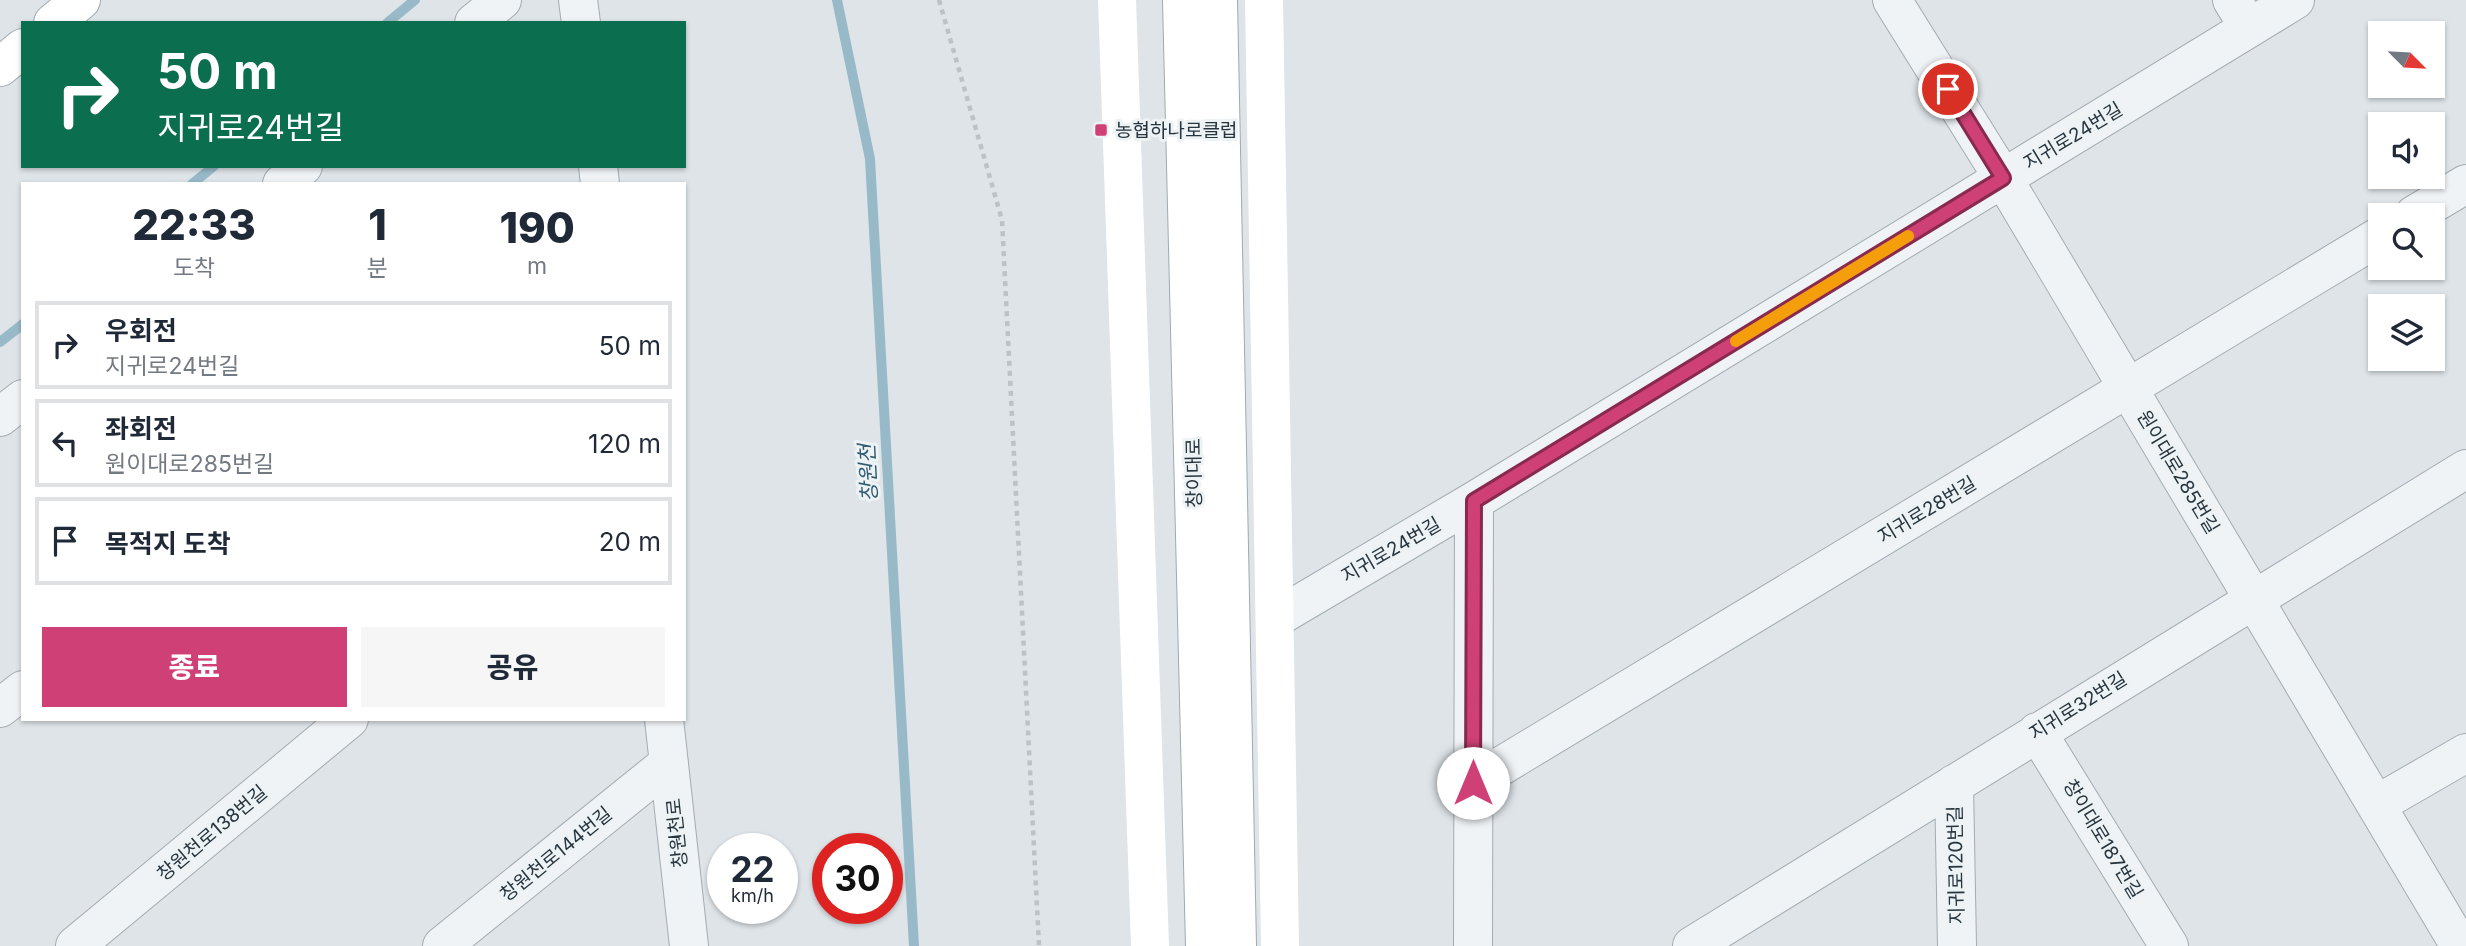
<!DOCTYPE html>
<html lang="ko">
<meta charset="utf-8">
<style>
body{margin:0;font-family:Inter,"Noto Sans KR",sans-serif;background:#f6f6f7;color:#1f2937;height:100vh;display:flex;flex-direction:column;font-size:26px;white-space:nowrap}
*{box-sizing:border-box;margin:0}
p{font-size:23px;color:#747a83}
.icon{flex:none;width:38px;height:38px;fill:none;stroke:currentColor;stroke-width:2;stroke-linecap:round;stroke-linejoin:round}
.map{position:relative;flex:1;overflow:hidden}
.panel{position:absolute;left:21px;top:182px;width:665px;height:539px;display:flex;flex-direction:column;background:#fff;border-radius:0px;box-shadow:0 2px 5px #0004}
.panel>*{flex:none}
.guide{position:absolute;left:21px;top:21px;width:665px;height:147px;border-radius:0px;box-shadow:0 2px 5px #0004;background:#0b6e4f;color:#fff;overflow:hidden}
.needle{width:46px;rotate:114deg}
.controls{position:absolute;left:2368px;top:21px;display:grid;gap:14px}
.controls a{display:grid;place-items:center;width:77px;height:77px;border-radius:0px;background:#fff;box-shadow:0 2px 5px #0004;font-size:35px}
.speed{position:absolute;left:707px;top:833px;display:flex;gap:14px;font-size:35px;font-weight:700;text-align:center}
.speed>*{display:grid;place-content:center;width:91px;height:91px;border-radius:50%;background:#fff;box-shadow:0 2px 5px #0004;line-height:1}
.speed small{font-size:18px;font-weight:400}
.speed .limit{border:10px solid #d22;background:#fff;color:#111}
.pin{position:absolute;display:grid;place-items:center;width:60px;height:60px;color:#fff;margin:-30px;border:4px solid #fff;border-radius:50%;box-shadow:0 2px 7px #0007}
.me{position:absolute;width:77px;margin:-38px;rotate:0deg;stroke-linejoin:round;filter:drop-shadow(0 0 5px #0008)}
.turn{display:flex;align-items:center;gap:24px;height:147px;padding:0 21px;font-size:32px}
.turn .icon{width:91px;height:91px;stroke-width:2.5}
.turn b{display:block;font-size:49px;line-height:60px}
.eta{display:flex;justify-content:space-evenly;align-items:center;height:119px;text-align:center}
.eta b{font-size:42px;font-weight:800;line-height:49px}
.primary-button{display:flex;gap:14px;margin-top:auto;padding:14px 21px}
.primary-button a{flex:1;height:80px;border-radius:0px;background:#cf4076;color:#fff;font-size:28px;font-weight:800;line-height:80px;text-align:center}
.primary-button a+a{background:#f6f6f7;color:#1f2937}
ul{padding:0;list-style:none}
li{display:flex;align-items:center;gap:21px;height:88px;margin:0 14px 10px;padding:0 7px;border:4px solid #e0e1e3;border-radius:0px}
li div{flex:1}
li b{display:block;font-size:26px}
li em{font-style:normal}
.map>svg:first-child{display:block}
</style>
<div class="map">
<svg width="2466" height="946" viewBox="0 0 2466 946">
<rect width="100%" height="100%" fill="#dee4e8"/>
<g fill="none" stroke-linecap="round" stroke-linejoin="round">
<!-- stream -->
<path stroke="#98bac8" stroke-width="10" d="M837,0l33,159 44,787
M387,23l28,-23
M192,184l22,-18
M0,342l23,-18"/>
<defs>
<path id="minor" d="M578,0l3,23
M1892,0l111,178 457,768
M2232,0l17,28
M474,23l28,-23
M598,166l2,18
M282,184l21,-18
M2414,215l52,-31
M0,417l23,-18
M1276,618l198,-117 821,-501
M0,708l23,-18
M664,719l25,227
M2037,732l132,214
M1473,783l907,-547
M1954,784l3,162
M2376,805l90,-52
M75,946l274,-227
M442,946l227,-183
M1473,946l1,-445
M1692,946l774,-477"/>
<path id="primary" d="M1182,0l23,946
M1218,0l19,946
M53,23l28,-23
M0,67l23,-19"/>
</defs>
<!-- minor casing -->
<use href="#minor" stroke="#a3acb2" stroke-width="40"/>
<!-- primary casing -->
<use href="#primary" stroke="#9dabb3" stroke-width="40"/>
<!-- path -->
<path stroke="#bcc2c6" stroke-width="4.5" stroke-dasharray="5 5" stroke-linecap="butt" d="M939,0l63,220 37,726"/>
<!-- minor -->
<use href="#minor" stroke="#f0f3f6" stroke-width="38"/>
<!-- secondary -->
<path stroke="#fff" stroke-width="38" d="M1117,0l33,946
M1264,0l16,946"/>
<!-- primary -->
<use href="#primary" stroke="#fff" stroke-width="38"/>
</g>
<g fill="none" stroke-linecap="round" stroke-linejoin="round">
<defs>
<path id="route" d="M1473,783l1,-282 529,-323 -55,-89"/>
</defs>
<!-- route casing -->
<use href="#route" stroke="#872a4d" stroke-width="18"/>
<!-- route -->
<use href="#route" stroke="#cf4076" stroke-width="12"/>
<!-- slow -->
<path stroke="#f59e0b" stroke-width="12" d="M1736,341l172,-105"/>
</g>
<!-- markers -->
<rect fill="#cf4076" stroke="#edf2f5" stroke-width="2.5" x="1094" y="123" width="14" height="14" rx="3.5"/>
<g text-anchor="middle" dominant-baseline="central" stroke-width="6" stroke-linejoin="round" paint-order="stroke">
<!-- poi labels -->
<g font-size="19" fill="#27353e" stroke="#edf2f5" text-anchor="start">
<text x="1115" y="130">농협하나로클럽</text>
</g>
<!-- street labels -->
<g font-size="19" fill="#27353e" stroke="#edf2f5">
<text transform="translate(2073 136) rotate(-31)">지귀로24번길</text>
<text transform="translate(2178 472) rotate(59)">원이대로285번길</text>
<text transform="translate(1194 473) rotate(-91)">창이대로</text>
<text transform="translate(1927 510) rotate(-31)">지귀로28번길</text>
<text transform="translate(1391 550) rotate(-30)">지귀로24번길</text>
<text transform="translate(2078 706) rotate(-32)">지귀로32번길</text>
<text transform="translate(212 833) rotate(-40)">창원천로138번길</text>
<text transform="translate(677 833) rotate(-96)">창원천로</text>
<text transform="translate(2103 839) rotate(59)">창이대로187번길</text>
<text transform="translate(556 854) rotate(-39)">창원천로144번길</text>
<text transform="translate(1956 865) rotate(-91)">지귀로120번길</text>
</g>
<!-- water labels -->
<g font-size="21" font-style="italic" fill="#315d72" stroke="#edf2f5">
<text transform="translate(868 473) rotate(-93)">창원천</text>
</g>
</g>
</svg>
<div class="controls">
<a><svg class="needle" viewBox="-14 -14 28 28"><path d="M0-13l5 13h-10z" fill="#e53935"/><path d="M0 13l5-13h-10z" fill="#747a83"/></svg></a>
<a><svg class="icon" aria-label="sound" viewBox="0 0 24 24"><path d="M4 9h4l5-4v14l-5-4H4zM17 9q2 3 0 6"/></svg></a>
<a><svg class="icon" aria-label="search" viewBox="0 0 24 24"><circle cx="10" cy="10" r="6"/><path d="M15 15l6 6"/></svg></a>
<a><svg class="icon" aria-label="layers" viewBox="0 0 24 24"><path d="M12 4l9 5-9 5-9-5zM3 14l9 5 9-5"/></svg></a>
</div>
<div class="speed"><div>22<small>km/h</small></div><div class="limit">30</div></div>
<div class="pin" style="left:1948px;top:89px;background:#d93025"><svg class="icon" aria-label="arrive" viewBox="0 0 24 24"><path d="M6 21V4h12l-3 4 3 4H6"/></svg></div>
<svg class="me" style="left:1473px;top:783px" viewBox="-20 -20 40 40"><circle r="19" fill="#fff"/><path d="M0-13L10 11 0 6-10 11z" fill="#cf4076"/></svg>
<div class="guide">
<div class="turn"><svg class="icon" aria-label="right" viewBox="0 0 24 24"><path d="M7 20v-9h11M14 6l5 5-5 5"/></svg><div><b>50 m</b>지귀로24번길</div></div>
</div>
<section class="panel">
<div class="eta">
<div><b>22:33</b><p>도착</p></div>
<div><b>1</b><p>분</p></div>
<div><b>190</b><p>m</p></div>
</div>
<ul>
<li><svg class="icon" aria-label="right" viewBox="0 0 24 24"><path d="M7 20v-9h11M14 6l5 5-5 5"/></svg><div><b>우회전</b><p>지귀로24번길</p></div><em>50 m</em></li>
<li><svg class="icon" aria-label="left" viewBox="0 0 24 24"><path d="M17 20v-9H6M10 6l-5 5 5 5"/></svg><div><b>좌회전</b><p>원이대로285번길</p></div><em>120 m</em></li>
<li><svg class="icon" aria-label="arrive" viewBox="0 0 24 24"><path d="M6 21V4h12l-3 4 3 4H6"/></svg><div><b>목적지 도착</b></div><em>20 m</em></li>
</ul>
<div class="primary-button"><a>종료</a><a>공유</a></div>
</section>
</div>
